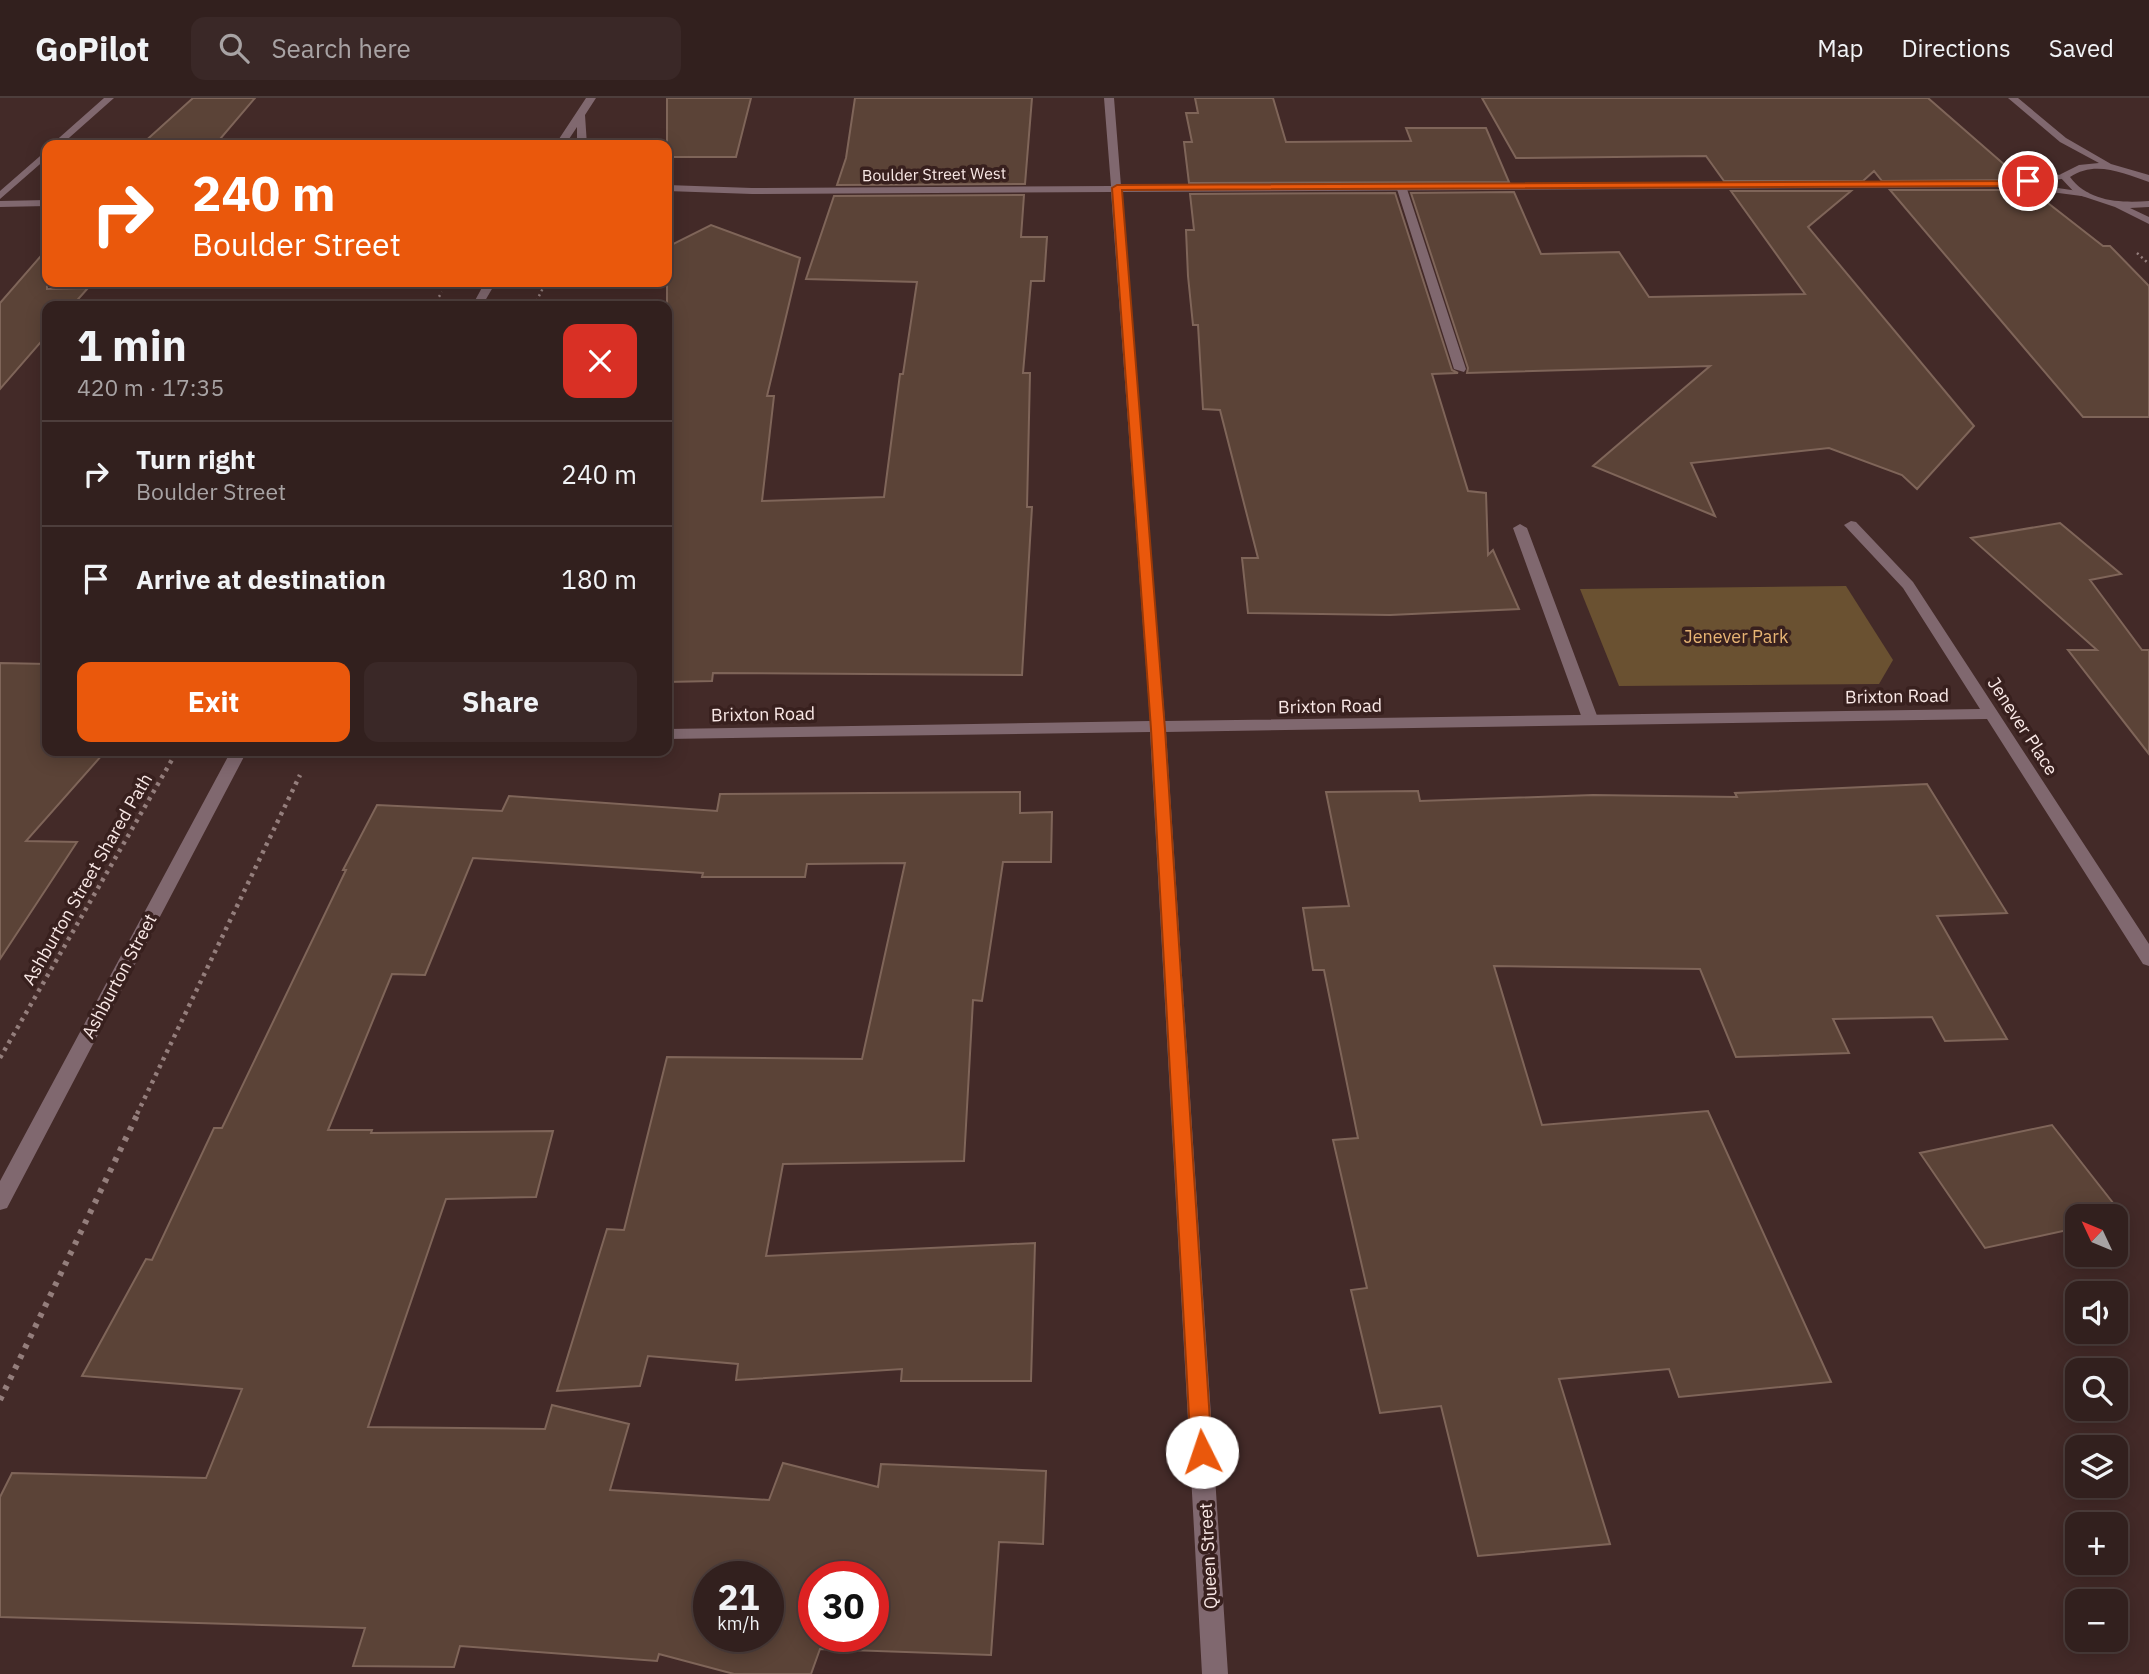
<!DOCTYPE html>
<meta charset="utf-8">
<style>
body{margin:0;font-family:"IBM Plex Sans",sans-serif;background:#3a2827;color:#f1f3f6;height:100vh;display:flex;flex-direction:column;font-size:26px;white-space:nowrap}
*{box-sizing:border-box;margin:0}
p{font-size:23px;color:#a8a3a4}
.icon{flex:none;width:38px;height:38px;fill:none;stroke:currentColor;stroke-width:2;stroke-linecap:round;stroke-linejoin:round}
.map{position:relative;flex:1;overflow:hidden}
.side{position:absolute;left:42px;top:203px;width:630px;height:455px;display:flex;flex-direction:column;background:#32201e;border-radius:14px;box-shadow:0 4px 18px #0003,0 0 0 2px #4d3e3c}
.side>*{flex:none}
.top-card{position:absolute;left:42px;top:42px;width:630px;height:147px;border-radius:14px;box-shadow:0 4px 18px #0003,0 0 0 2px #4d3e3c;background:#ea580c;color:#fff;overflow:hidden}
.needle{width:46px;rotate:314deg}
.controls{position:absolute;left:2065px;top:1106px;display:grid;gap:14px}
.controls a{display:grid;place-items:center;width:63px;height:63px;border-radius:14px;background:#32201e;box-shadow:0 4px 18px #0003,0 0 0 2px #4d3e3c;font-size:35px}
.speed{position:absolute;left:693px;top:1463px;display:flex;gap:14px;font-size:35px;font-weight:700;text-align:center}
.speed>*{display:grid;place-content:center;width:91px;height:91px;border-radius:50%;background:#32201e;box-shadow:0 4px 18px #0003,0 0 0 2px #4d3e3c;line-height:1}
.speed small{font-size:18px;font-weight:400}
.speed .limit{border:10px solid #d22;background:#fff;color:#111}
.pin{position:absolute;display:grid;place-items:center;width:60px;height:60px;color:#fff;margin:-30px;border:4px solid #fff;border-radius:50%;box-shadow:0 2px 7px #0007}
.me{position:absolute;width:77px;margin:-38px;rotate:356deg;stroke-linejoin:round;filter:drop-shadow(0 0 5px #0008)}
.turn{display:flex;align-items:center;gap:24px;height:147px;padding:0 35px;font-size:32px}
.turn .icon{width:91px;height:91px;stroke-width:2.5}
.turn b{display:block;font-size:49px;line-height:60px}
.round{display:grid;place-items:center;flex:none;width:74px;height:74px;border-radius:14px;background:#3a2827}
.head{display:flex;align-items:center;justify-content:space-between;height:119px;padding:0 35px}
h1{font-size:42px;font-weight:700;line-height:52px}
.cta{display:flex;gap:14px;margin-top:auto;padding:14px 35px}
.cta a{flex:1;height:80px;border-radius:14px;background:#ea580c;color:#fff;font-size:28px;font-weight:700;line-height:80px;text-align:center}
.cta a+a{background:#3a2827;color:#f1f3f6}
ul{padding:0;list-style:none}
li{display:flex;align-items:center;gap:21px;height:105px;padding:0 35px;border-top:2px solid #4d3e3c}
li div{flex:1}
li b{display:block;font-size:26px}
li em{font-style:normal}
header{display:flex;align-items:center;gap:42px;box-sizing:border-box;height:98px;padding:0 35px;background:#32201e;border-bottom:2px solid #4d3e3c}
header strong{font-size:33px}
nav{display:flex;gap:38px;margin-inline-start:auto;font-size:24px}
.search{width:490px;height:63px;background:#3a2827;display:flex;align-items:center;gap:18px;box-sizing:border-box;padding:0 24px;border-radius:14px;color:#a8a3a4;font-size:26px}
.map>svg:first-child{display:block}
</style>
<header>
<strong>GoPilot</strong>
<div class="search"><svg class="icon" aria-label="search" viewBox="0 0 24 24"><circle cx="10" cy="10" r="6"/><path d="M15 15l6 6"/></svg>Search here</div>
<nav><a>Map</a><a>Directions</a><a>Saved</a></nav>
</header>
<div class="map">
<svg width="2149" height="1576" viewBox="0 0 2149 1576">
<rect width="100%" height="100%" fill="#432a28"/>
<!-- green -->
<path fill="#6a5131" d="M1846,488l47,74 -14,24 -260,2 -39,-97z"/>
<!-- building -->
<path fill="#5b4337" stroke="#7f6559" stroke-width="2" fill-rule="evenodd" d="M193,0h62l-40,47h-74z
M667,0h84l-15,59h-69z
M855,0h177l-7,86 -188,1 9,-27z
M1195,0h78l13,44 125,-1 -5,-13h80l23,54 -320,1 -5,-41h8l-6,-29h12z
M1482,0h446l94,82 -140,1 -8,-10 -11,10h-139l-18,-25 -190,2z
M1890,92h123l22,3 68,53h7l39,40v131h-66z
M1731,93h120l-43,36 166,199 -57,63 -15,-14 -73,-27 -138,15 24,53 -122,-50 117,-100 -243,7 1,-5 -57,-175 103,-1 27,62 78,-2 30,45 156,-3z
M1395,95l57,177 6,3 -26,1 36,117 18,2 2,62 5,-5 26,59 -129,6 -142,-2 -6,-55h16l-38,-148 -17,-1 -5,-84h-5l-5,-49 -2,-46h8l-4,-36z
M1024,97l-3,42h26l-3,44h-13l-8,92h7l-3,134h5l-10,168 -309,-2 -1,8 -45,1v-435l44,-22 89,33 -33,138h7l-12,105 122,-4 16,-123h3l14,-92 -111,-3 28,-83z
M47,151v40l41,-1 -16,18h-25v29l-47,54v-86z
M2060,425l61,51 -31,6 52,70h7v104l-81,-104h29l-126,-112z
M0,565l47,1v87l56,3 -77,87 51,1 -77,117z
M1927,686l80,129 -70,3 70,123 -62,2 -13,-24 -99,2 16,34 -113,4 -36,-88 -206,-3 48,159 166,-14 123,271 -152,15 -10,-28 -110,10 51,165 -132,12 -37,-150 -61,7 -29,-123 16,-2 -34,-148 25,-2 -34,-168h-11l-10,-62 46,-2 -23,-114 92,-1 2,10 173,-6 144,2 -2,-4z
M1020,694v21l32,-1 -1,50h-48l-21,139 -9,-1 -9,161 -181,3 -17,92 269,-13 -4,138h-130l1,-12 -166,11 2,-16 -90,-8 -8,30 -83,5 50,-162 17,1 43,-173 195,2 43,-196 -98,1 -2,13h-103l1,-4 -230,-15 -48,117 -33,-1 -64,156h44l-1,3 182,-2 -17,66 -90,2 -78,228 177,2 7,-24 77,19 -19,66 159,10 14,-37 95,24 3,-23 165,7 -3,73 -44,-2 -8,113 -171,-6 -9,25h-77l-75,-20 -2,7 -197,-15 -6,21 -101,-1 12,-38 -365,-11v-120l12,-24 194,5 36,-89 -160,-13 64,-117 6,1 62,-132h8l124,-258h-3l34,-65 125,6 7,-15 208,15 3,-17zM709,1479h59v59h-59zM814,1479h59v59h-59z
M2052,1027l72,92 -47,-1v12l-92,20 -65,-95z"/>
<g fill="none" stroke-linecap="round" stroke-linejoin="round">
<!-- path-far2 -->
<path stroke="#947e7c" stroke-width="2.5" stroke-dasharray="2 3.5" stroke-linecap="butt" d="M2137,155l12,11
M433,208l9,-14
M534,208l12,-24"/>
<!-- path-far1 -->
<path stroke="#947e7c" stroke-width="4.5" stroke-dasharray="3.5 5" stroke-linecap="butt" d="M0,960l177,-307
M137,1016l163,-339"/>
<!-- path -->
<path stroke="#947e7c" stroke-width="6" stroke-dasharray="4.5 7" stroke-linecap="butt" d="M0,1302l138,-287"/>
<!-- service -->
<path fill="#80686f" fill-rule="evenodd" d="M1401,85l5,3 60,183 -2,3 -10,-3 -58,-183z
M1520,426l7,4 72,193 -2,4h-12l-2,-4 -70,-193z"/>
<!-- minor -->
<path fill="#80686f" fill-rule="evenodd" d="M104,0h10l-53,47h-10z
M1104,0h10l7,88 902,-3 4,-5 40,-4v4l-37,6 55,8 4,1v4l-76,-10 -892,5 44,529 815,-12 -77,-121 -59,-63 7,-4 5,1 57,60 236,362v22l-6,-2 -156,-245 -821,13 62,942h-26l-52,-942 -483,7v-10l483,-8 -39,-529 -359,2 -85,-3v-6l85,3 359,-2z
M47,52v8l-47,41v-8z
M47,102v6l-47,1v-6z"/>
<!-- tertiary -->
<path fill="#80686f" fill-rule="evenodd" d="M586,0h10l-11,17 2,30h-10v-18l-12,18h-10z
M2008,0h10l48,40 45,26 38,11v7c-26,-9 -54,-22 -79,-5 18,25 51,26 79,24v6l-19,1 19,9v7l-34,-17 -39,-13 -17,-18 2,-2 18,-9 20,-2 -39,-21z
M485,184h11l-14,24h-10z
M231,653h16l-240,457 -7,2v-29z"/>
</g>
<!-- route -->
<path fill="#ea580c" stroke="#983908" stroke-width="2" d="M2028,80l4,5 -19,3 -891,4 43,539 47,723 -3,7 -7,3 -8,-3 -3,-7 -40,-723 -39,-541 5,-3 896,-4z"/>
<g text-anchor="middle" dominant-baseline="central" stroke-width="7" stroke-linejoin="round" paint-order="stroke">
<!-- far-street labels -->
<g font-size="16" fill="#f9e8e6" stroke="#38201e">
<text transform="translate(934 76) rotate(-1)">Boulder Street West</text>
</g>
<!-- park labels -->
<g font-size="18" fill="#e8b574" stroke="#38201e">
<text x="1736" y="538">Jenever Park</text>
</g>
<!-- street labels -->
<g font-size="18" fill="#f9e8e6" stroke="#38201e">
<text transform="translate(1897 598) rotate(-1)">Brixton Road</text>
<text transform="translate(1330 608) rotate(-1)">Brixton Road</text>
<text transform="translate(763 616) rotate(-1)">Brixton Road</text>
<text transform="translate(2023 628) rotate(57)">Jenever Place</text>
<text transform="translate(87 781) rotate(-60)">Ashburton Street Shared Path</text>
<text transform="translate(119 878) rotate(-62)">Ashburton Street</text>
<text transform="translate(1208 1458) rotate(-93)">Queen Street</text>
</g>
</g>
</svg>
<div class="controls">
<a><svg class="needle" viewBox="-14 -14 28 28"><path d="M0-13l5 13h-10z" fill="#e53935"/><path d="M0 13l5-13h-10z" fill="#a8a3a4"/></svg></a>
<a><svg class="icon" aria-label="sound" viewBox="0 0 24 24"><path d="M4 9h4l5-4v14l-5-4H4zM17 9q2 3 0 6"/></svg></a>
<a><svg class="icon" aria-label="search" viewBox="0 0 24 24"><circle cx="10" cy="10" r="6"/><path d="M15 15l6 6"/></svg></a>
<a><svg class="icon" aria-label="layers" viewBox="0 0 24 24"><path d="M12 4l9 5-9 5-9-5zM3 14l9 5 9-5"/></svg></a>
<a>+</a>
<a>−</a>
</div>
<div class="speed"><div>21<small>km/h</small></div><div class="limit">30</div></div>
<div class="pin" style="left:2028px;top:83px;background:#d93025"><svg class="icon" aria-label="arrive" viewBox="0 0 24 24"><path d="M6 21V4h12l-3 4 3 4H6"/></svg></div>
<svg class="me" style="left:1202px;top:1354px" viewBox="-20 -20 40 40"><circle r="19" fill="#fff"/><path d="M0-13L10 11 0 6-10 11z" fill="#ea580c"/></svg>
<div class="top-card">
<div class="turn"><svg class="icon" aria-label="right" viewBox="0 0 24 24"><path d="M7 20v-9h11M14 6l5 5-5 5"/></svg><div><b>240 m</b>Boulder Street</div></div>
</div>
<section class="side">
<div class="head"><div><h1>1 min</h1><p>420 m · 17:35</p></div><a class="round" style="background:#d93025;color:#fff"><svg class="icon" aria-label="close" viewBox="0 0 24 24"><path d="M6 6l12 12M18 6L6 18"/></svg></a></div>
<ul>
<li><svg class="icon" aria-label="right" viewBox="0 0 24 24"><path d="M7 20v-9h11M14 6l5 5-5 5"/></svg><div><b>Turn right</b><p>Boulder Street</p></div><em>240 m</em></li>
<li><svg class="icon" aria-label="arrive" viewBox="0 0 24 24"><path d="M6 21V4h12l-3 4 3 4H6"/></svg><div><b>Arrive at destination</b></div><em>180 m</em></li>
</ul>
<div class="cta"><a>Exit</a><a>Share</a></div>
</section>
</div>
